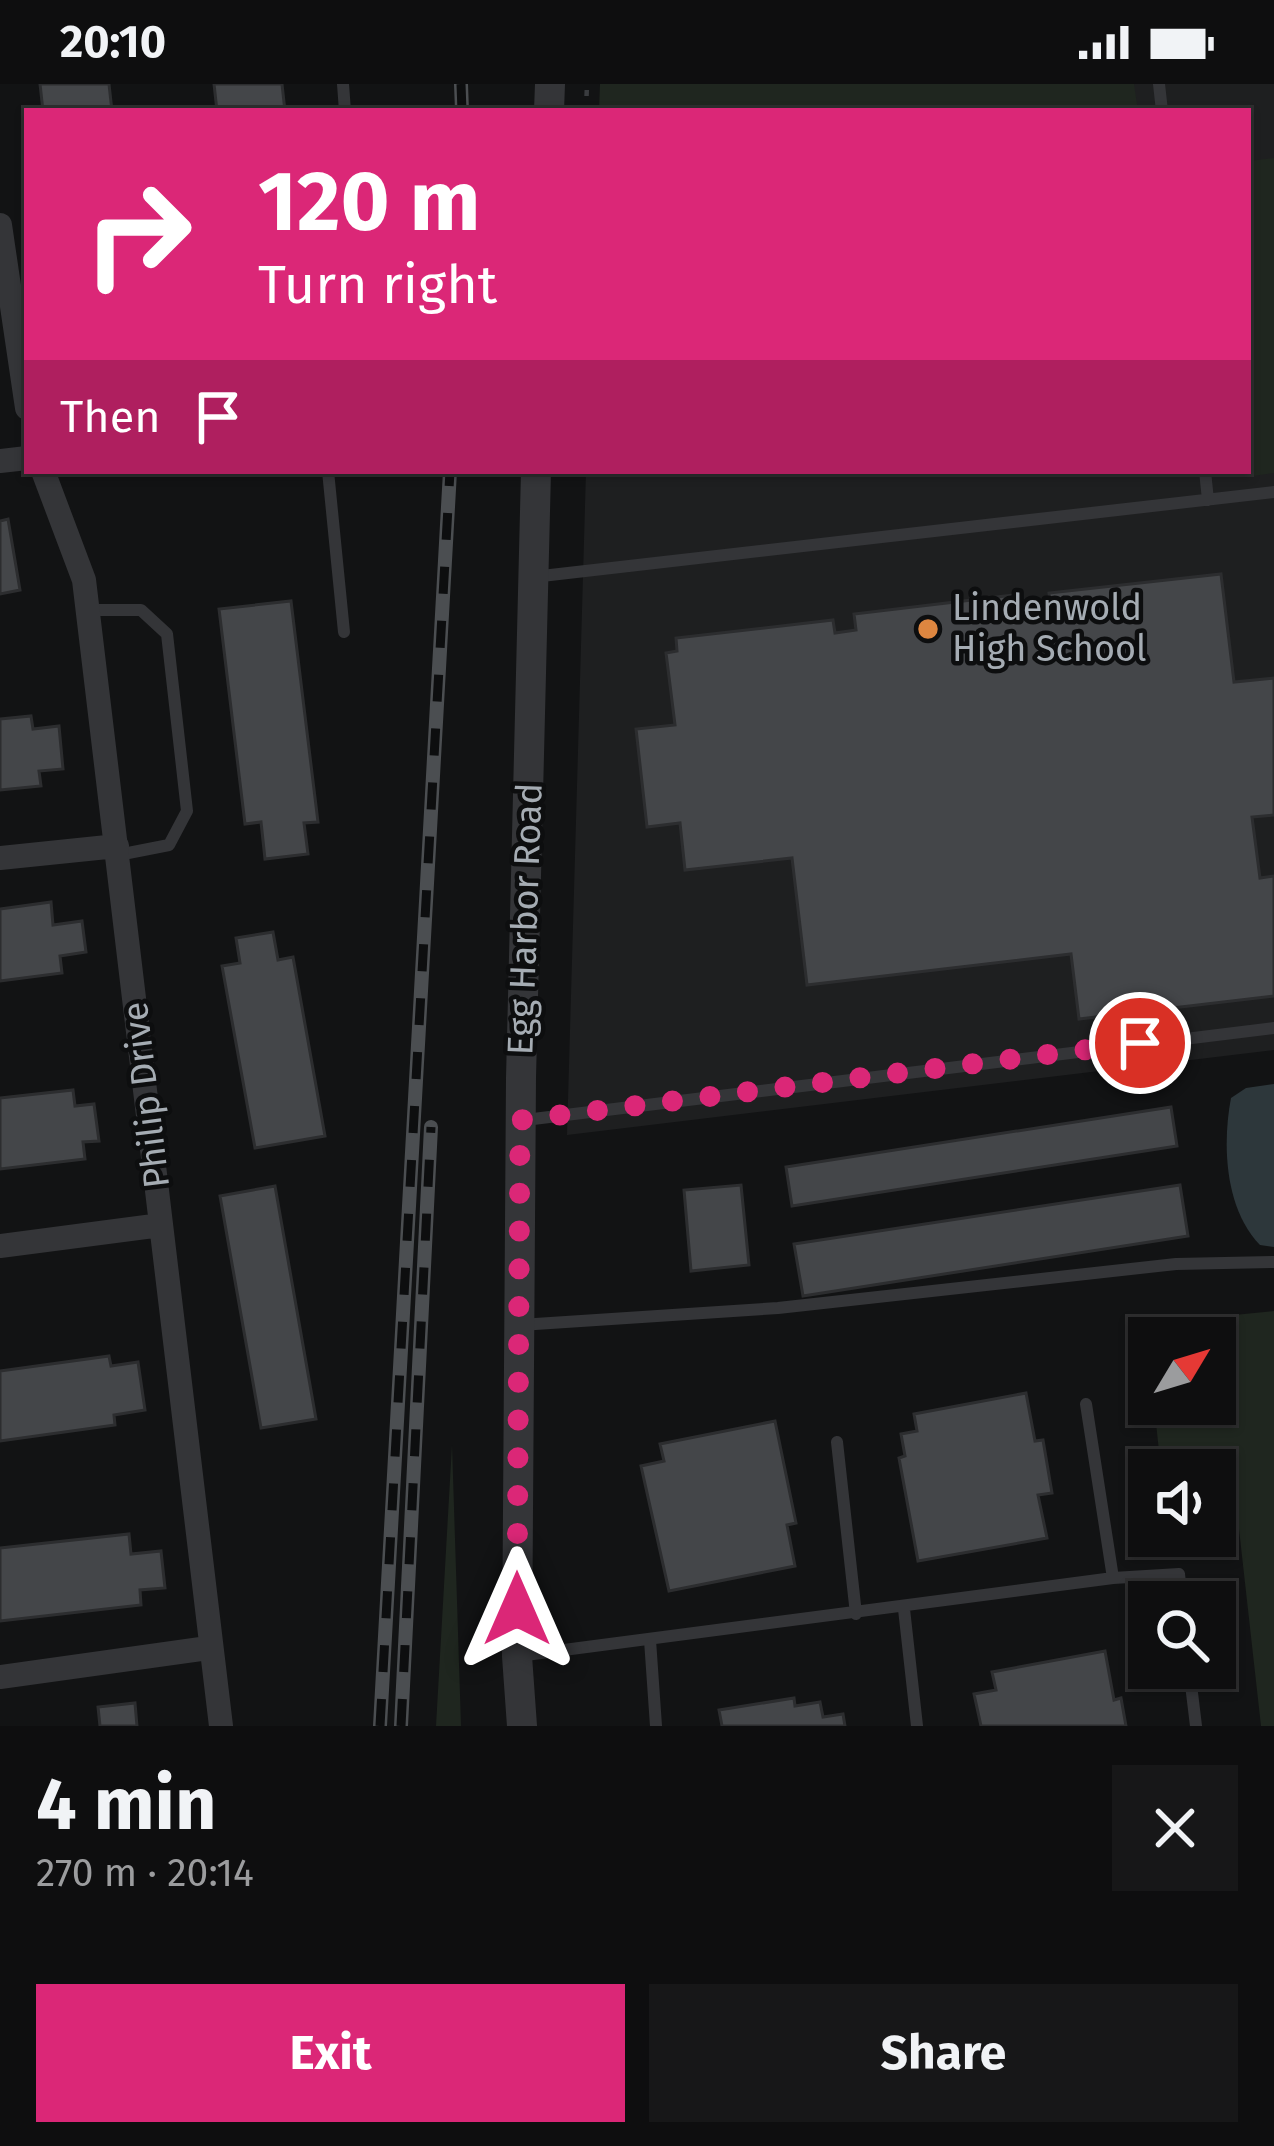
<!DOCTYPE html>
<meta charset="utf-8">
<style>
body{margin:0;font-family:"Fira Sans",sans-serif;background:#171718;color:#f1f3f6;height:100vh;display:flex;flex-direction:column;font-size:45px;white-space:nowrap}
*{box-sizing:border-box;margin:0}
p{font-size:39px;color:#9b9c9e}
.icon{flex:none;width:66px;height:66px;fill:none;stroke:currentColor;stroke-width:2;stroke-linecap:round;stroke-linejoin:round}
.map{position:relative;height:1642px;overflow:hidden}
.sheet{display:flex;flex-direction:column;background:#0e0e0f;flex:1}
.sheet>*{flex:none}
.top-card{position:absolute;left:24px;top:24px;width:1227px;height:366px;border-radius:0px;box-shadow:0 3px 9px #0004,0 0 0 3px #2e2e2f;background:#db2777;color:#fff;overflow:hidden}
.needle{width:78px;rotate:52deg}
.buttons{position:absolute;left:1128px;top:1233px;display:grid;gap:24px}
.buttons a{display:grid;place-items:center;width:108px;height:108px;border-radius:0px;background:#0e0e0f;box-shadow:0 3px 9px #0004,0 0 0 3px #2e2e2f;font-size:60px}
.pin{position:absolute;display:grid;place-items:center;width:102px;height:102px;color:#fff;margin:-51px;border:6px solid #fff;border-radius:50%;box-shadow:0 3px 12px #0007}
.me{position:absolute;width:132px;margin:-66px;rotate:0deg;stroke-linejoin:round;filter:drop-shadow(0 0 9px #0008)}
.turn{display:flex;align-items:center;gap:42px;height:252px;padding:0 36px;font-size:54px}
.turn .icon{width:156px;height:156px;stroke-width:2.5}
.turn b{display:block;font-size:84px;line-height:102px}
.then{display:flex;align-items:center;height:114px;padding:0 36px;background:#0003;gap:24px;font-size:45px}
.round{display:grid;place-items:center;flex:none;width:126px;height:126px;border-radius:0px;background:#171718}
.overview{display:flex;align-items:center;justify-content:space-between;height:204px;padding:0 36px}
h1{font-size:72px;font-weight:700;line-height:90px}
.action{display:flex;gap:24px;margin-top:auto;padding:24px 36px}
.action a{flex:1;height:138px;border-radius:0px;background:#db2777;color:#fff;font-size:48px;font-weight:700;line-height:138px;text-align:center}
.action a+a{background:#171718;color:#f1f3f6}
.status{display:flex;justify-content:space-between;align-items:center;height:84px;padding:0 60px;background:#0e0e0f;direction:ltr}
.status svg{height:33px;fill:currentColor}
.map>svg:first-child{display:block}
</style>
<div class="status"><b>20:10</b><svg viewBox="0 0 49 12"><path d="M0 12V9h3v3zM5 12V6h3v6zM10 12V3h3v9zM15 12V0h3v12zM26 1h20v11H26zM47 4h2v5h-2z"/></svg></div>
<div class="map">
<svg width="1274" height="1642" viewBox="0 0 1274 1642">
<rect width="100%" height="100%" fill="#121314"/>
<!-- built -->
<path fill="#1e1f20" d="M1019,0h255v966l-707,85 19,-664h662v-360h-226z"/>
<!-- green -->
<path fill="#1f261f" d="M600,0h534l4,27h-539z
M1274,74v315l-28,4 -6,-6h8v-310z
M1274,1227v415h-13l-22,-197 -24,-5v-54h-54l-7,-66h61v-66h-66v26l-5,-40z
M452,1361l9,281h-25z"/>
<!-- water -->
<path fill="#2d373b" d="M1274,1000v163l-14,-2c-35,-36 -38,-100 -29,-147l15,-10z"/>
<!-- building -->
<path fill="#444649" stroke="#2c2d2f" stroke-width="3" d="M40,0h69l3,27h-69z
M214,0h68l3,27h-68z
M8,435l12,71 -20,4v-73z
M1221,490l13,108 40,-4v137l-22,2 8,61 14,-2v120l-195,23 -8,-65 -264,31 -15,-127 -107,12 -5,-47 -33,4 -11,-98 39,-4 -9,-72 11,-2 -1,-13 157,-18 2,13 21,-3 -2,-16 160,-19 3,22 34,-3 -2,-21z
M291,517l27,221 -14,1 4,31 -43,5 -4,-37 -16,2 -26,-215z
M31,632l2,13 26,-3 4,43 -24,2 2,15 -41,4v-71z
M51,818l2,23 29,-4 4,31 -26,4 2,17 -62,8v-72z
M273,848l5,28 15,-3 32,179 -70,12 -33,-182 18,-3 -4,-25z
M73,1006l2,16 19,-2 5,37 -16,1 2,17 -85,10v-71z
M1171,1023l6,39 -385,60 -6,-39z
M741,1101l8,80 -58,6 -7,-81z
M1180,1101l8,51 -385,60 -9,-52z
M275,1102l41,233 -55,9 -41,-232z
M109,1272l2,10 27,-4 7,48 -31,5 1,10 -115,16v-70z
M1026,1309l9,48 8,-1 9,53 -14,2 9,43 -129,23 -19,-103 6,-2 -4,-22 16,-3 -3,-17z
M775,1337l21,102 -9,2 8,41 -126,25 -28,-125 23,-5 -4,-17z
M129,1450l2,20 30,-3 4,37 -25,2 1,15 -141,16v-73z
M1105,1567l9,49 7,-2 5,28h-145l-7,-32 22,-4 -4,-18z
M794,1614l1,8 25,-4 3,15 20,-3 2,12h-123l-3,-16z
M135,1619l2,23h-37l-2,-19z"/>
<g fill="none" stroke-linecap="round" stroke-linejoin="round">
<!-- path -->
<path stroke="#3a3c3f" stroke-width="4.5" stroke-dasharray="6 9" stroke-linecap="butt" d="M586,27l1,-27"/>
<!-- service -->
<path stroke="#343538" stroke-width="12" d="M343,0l2,27
M1159,0l3,27
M328,387l16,161
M1205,387l3,29
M533,493l741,-85
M88,526h53l26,24 20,177 -18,34 -51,10
M525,1036l749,-92
M520,1241l258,-17 398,-44 98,-2
M1086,1320l27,174
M837,1358l19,172
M904,1525l13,117
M650,1556l6,86
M518,1572l595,-78 66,-4 3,28
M1189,1584l7,58"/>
<!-- minor -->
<path stroke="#343538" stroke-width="24" d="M0,141l27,183
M0,377l27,-3
M43,387l41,109 137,1146
M0,774l117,-12
M0,1162l161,-21
M0,1593l208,-29"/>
<!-- tertiary -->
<path stroke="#343538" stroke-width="30" d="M549,27l1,-27
M522,1642l-5,-70 4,-578 15,-607"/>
<defs>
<path id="rail" d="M461,0l1,27
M380,1642l70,-1255
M401,1642l30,-599"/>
</defs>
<!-- rail casing -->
<use href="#rail" stroke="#4b4e51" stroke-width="14"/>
<!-- rail -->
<use href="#rail" stroke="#0d0e0f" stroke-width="9" stroke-dasharray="27" stroke-linecap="butt"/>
</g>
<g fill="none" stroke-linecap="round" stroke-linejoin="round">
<!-- route -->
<path stroke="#db2777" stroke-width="21" stroke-dasharray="0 37.8" d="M517,1525l3,-489 620,-77"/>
</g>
<!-- markers -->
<circle fill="#dd8640" stroke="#0d0e0f" stroke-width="4.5" cx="928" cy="545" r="12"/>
<g text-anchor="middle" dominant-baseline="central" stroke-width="9" stroke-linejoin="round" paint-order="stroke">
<!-- poi labels -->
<g font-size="36" fill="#a5acb3" stroke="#0d0e0f" text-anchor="start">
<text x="952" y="524">Lindenwold<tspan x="952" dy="41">High School</tspan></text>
</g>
<!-- street labels -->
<g font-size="36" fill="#a5acb3" stroke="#0d0e0f">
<text transform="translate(525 835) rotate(-88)">Egg Harbor Road</text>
<text transform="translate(146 1011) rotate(-97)">Philip Drive</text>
</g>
</g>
</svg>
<div class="buttons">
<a><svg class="needle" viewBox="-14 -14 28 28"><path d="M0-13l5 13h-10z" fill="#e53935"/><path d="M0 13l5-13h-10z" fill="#9b9c9e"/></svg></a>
<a><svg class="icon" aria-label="sound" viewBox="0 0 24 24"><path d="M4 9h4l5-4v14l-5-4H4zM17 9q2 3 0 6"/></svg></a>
<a><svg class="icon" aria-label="search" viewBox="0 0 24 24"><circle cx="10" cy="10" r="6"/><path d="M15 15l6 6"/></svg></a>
</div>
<div class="pin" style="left:1140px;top:959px;background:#d93025"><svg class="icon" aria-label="arrive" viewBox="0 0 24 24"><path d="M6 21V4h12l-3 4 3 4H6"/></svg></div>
<svg class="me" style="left:517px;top:1525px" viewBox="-20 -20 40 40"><path d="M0-17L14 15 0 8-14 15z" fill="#db2777" stroke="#fff" stroke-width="4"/></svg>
<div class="top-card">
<div class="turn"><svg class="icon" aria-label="right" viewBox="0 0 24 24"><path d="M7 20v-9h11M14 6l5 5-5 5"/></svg><div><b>120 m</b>Turn right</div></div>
<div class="then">Then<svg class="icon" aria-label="arrive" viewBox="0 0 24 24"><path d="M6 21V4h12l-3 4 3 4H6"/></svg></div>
</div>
</div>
<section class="sheet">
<div class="overview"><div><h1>4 min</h1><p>270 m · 20:14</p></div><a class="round"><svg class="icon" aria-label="close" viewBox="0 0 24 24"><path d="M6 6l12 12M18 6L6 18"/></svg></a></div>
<div class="action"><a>Exit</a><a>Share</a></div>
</section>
